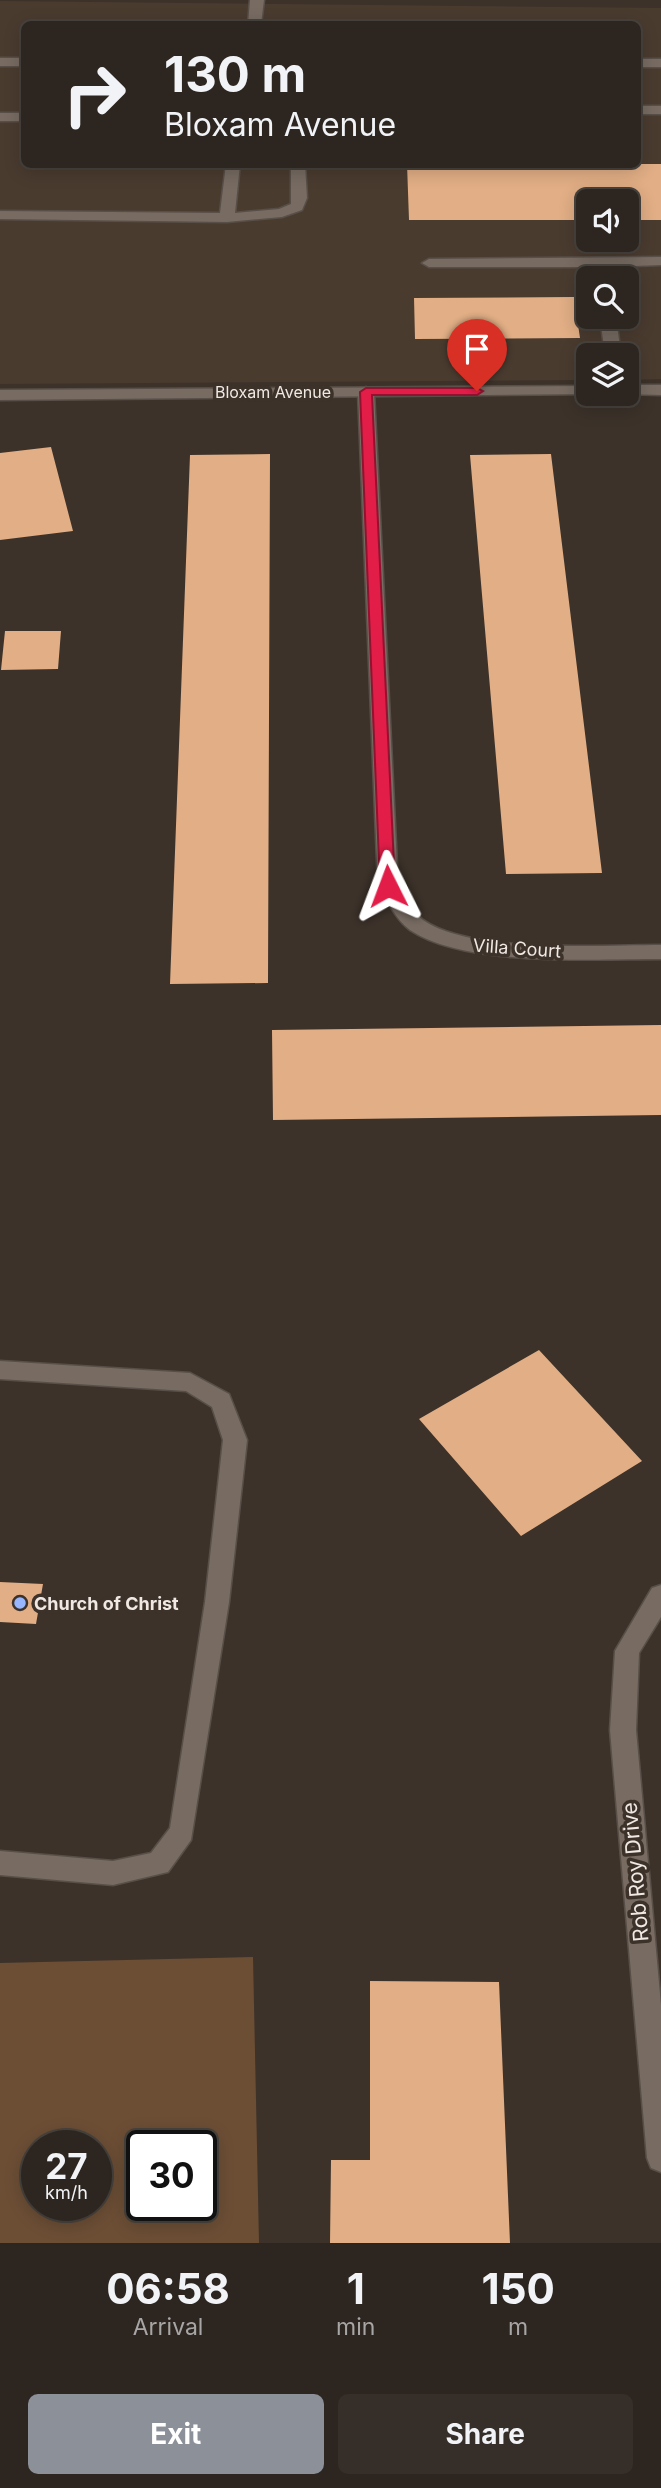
<!DOCTYPE html>
<style>
body{margin:0;font-family:Inter,sans-serif;background:#352e29;color:#f1f3f6;height:100vh;display:flex;flex-direction:column;font-size:26px;white-space:nowrap}
*{box-sizing:border-box;margin:0}
p{font-size:23px;color:#a7a5a5}
.icon{flex:none;width:38px;height:38px;fill:none;stroke:currentColor;stroke-width:2;stroke-linecap:round;stroke-linejoin:round}
.map{position:relative;height:2243px;overflow:hidden}
.panel{display:flex;flex-direction:column;background:#2d2620;flex:1}
.panel>*{flex:none}
.banner{position:absolute;left:21px;top:21px;width:620px;height:147px;border-radius:10px;box-shadow:0 4px 18px #0003,0 0 0 2px #48433e;background:#2d2620;color:#f1f3f6;overflow:hidden}
.controls{position:absolute;left:576px;top:189px;display:grid;gap:14px}
.controls a{display:grid;place-items:center;width:63px;height:63px;border-radius:10px;background:#2d2620;box-shadow:0 4px 18px #0003,0 0 0 2px #48433e;font-size:35px}
.speed{position:absolute;left:21px;top:2130px;display:flex;gap:14px;font-size:35px;font-weight:700;text-align:center}
.speed>*{display:grid;place-content:center;width:91px;height:91px;border-radius:50%;background:#2d2620;box-shadow:0 4px 18px #0003,0 0 0 2px #48433e;line-height:1}
.speed small{font-size:18px;font-weight:400}
.speed .limit{border:4px solid #111;border-radius:10px;background:#fff;color:#111}
.pin{position:absolute;display:grid;place-items:center;width:60px;height:60px;color:#fff;margin:-72px -30px;border-radius:50% 50% 50% 0;rotate:-45deg;box-shadow:0 0 7px #0007}
.pin .icon{rotate:45deg}
.me{position:absolute;width:77px;margin:-38px;rotate:357deg;stroke-linejoin:round;filter:drop-shadow(0 0 5px #0008)}
.turn{display:flex;align-items:center;gap:24px;height:147px;padding:0 28px;font-size:32px}
.turn .icon{width:91px;height:91px;stroke-width:2.5}
.turn b{display:block;font-size:49px;line-height:60px}
.eta{display:flex;justify-content:space-evenly;align-items:center;height:119px;text-align:center}
.eta b{font-size:42px;font-weight:700;line-height:49px}
.primary-button{display:flex;gap:14px;margin-top:auto;padding:14px 28px}
.primary-button a{flex:1;height:80px;border-radius:10px;background:#8c9099;color:#fff;font-size:28px;font-weight:700;line-height:80px;text-align:center}
.primary-button a+a{background:#352e29;color:#f1f3f6}
.map>svg:first-child{display:block}
</style>
<div class="map">
<svg width="661" height="2243" viewBox="0 0 661 2243">
<rect width="100%" height="100%" fill="#3c322a"/>
<!-- built -->
<path fill="#4a3b2f" fill-rule="evenodd" d="M0,1l661,7v371l-34,1 -1,-25h-38v25l-588,4zM24,24h613v140h-613zM588,201h38v39h-38zM588,278h38v39h-38z"/>
<!-- green -->
<path fill="#6c4e35" fill-rule="evenodd" d="M253,1957l6,286h-259v-280zM37,2146h59v59h-59zM142,2146h59v59h-59z"/>
<!-- building -->
<path fill="#e1ae85" d="M407,164h254v56h-35v-19h-38v19h-179z
M574,297l6,41 -165,1 -1,-41z
M51,447l22,84 -73,9v-87z
M270,454l-2,529 -98,1 20,-529z
M551,454l51,419 -96,1 -36,-419z
M5,631h56l-3,38 -57,1z
M661,1025v90l-388,5 -1,-90z
M539,1350l103,111 -121,75 -102,-117z
M0,1582l43,2 -7,40 -36,-2z
M370,1981l129,1 11,261h-180l1,-83h39z"/>
<g fill="none" stroke-linecap="round" stroke-linejoin="round">
<defs>
<path id="lane" d="M250,0h14l-3,24h-13z
M0,58h24v8h-24z
M637,59h24v8h-24z
M637,106h24v8h-24z
M0,113h24v8h-24z
M226,164h14l-5,49 44,-4 12,-5v-40h14l2,34 -5,12 -20,7 -55,5 -227,-3v-8l220,2z
M661,257v8l-52,2 1,11h-14l-2,-11h-165l-7,-4 7,-4z
M600,317h16l5,38h-16z
M0,1361l190,12 39,21 18,46 -18,162 -38,238 -23,32 -55,13 -113,-10v-24l113,10 38,-8 19,-25 35,-226 18,-162 -11,-33 -26,-16 -186,-12z"/>
<path id="street" d="M366,387l8,5 24,494c7,11 14,26 25,34 49,34 178,25 238,25v14c-66,0 -196,8 -251,-29 -14,-10 -23,-30 -32,-44l-20,-494z
M661,1585v32l-22,36 -3,77 25,275v167l-10,-4 -4,-10 -37,-428 5,-79 37,-63z"/>
<path id="secondary" d="M626,385h35v10l-39,-1h4z
M588,386v8h6l-594,6v-10z"/>
</defs>
<!-- lane casing -->
<use href="#lane" stroke="#584f48" stroke-width="3"/>
<!-- street casing -->
<use href="#street" stroke="#584f48" stroke-width="3"/>
<!-- secondary casing -->
<use href="#secondary" stroke="#584f48" stroke-width="3"/>
<!-- lane -->
<use href="#lane" fill="#776b62" fill-rule="evenodd"/>
<!-- street -->
<use href="#street" fill="#776b62" fill-rule="evenodd"/>
<!-- secondary -->
<use href="#secondary" fill="#776b62" fill-rule="evenodd"/>
</g>
<!-- route -->
<path fill="#e11d48" stroke="#92132f" stroke-width="2" d="M366,388h111l6,3 -6,4h-105l23,491 -7,5 -8,-5 -20,-494z"/>
<!-- markers -->
<circle fill="#97b6fd" stroke="#3c322a" stroke-width="2.5" cx="20" cy="1603" r="7"/>
<g text-anchor="middle" dominant-baseline="central" stroke-width="7" stroke-linejoin="round" paint-order="stroke">
<!-- far-street labels -->
<g font-size="16" fill="#efe8e3" stroke="#3c322a">
<text x="273" y="392">Bloxam Avenue</text>
</g>
<!-- street labels -->
<g font-size="18" fill="#efe8e3" stroke="#3c322a">
<text transform="translate(517 948) rotate(4)">Villa Court</text>
</g>
<!-- poi labels -->
<g font-size="18" font-weight="bold" fill="#efe8e3" stroke="#3c322a" text-anchor="start">
<text x="34" y="1603">Church of Christ</text>
</g>
<!-- near-street labels -->
<g font-size="21" fill="#efe8e3" stroke="#3c322a">
<text transform="translate(635 1872) rotate(-95)">Rob Roy Drive</text>
</g>
</g>
</svg>
<div class="controls">
<a><svg class="icon" aria-label="sound" viewBox="0 0 24 24"><path d="M4 9h4l5-4v14l-5-4H4zM17 9q2 3 0 6"/></svg></a>
<a><svg class="icon" aria-label="search" viewBox="0 0 24 24"><circle cx="10" cy="10" r="6"/><path d="M15 15l6 6"/></svg></a>
<a><svg class="icon" aria-label="layers" viewBox="0 0 24 24"><path d="M12 4l9 5-9 5-9-5zM3 14l9 5 9-5"/></svg></a>
</div>
<div class="speed"><div>27<small>km/h</small></div><div class="limit">30</div></div>
<div class="pin" style="left:477px;top:391px;background:#d93025"><svg class="icon" aria-label="arrive" viewBox="0 0 24 24"><path d="M6 21V4h12l-3 4 3 4H6"/></svg></div>
<svg class="me" style="left:388px;top:886px" viewBox="-20 -20 40 40"><path d="M0-17L14 15 0 8-14 15z" fill="#e11d48" stroke="#fff" stroke-width="4"/></svg>
<div class="banner">
<div class="turn"><svg class="icon" aria-label="right" viewBox="0 0 24 24"><path d="M7 20v-9h11M14 6l5 5-5 5"/></svg><div><b>130 m</b>Bloxam Avenue</div></div>
</div>
</div>
<section class="panel">
<div class="eta">
<div><b>06:58</b><p>Arrival</p></div>
<div><b>1</b><p>min</p></div>
<div><b>150</b><p>m</p></div>
</div>
<div class="primary-button"><a>Exit</a><a>Share</a></div>
</section>
